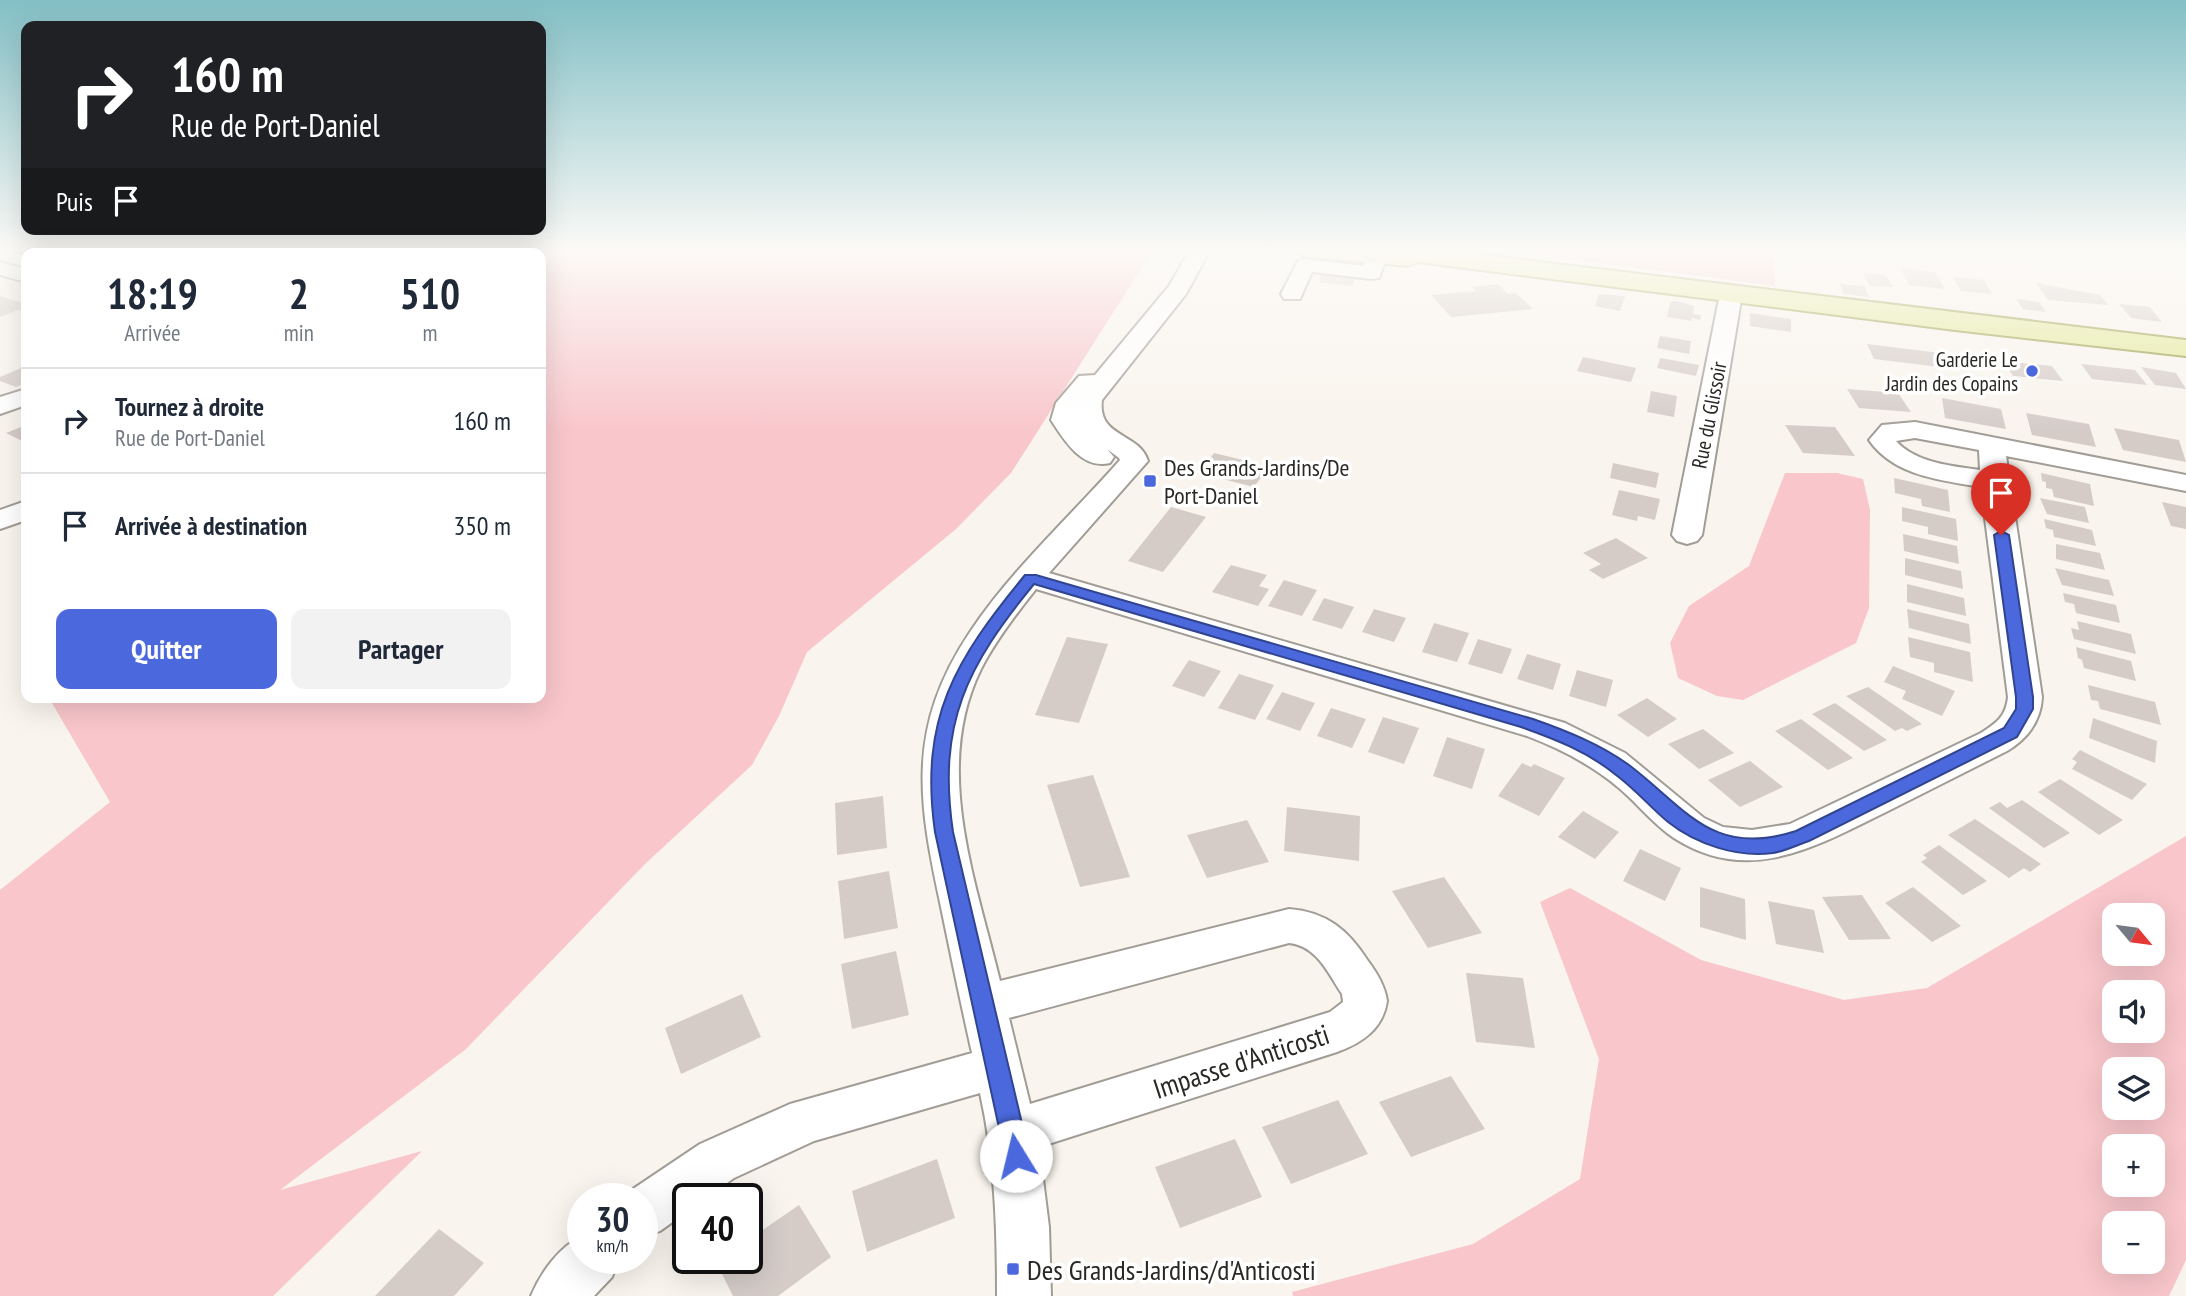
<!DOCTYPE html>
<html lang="fr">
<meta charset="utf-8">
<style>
body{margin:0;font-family:"PT Sans Narrow",sans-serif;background:#f2f2f3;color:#1f2937;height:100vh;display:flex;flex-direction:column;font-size:26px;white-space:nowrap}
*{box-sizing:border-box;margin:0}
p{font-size:23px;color:#747a83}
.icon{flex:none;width:38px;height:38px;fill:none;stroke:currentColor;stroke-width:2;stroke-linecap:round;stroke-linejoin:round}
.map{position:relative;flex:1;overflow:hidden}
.drawer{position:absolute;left:21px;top:248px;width:525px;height:455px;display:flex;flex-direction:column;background:#fff;border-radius:14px;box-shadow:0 7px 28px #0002}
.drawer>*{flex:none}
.top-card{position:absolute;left:21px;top:21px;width:525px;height:214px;border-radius:14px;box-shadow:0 7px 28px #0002;background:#202124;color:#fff;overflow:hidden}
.needle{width:46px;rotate:119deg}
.tools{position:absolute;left:2102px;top:903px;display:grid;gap:14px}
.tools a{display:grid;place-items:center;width:63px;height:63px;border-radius:14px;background:#fff;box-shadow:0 7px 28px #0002;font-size:35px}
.speed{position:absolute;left:567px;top:1183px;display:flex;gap:14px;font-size:35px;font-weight:700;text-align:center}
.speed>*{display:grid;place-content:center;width:91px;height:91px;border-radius:50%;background:#fff;box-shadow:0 7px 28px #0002;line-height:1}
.speed small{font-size:18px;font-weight:400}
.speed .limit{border:4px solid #111;border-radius:10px;background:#fff;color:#111}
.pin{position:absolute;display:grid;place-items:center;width:60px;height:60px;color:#fff;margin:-72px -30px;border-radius:50% 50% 50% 0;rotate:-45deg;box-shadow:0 0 7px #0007}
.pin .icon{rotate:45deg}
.me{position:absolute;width:77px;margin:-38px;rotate:351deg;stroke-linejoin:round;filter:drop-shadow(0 0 5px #0008)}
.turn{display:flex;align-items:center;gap:24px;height:147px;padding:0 35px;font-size:32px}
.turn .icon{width:91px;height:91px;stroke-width:2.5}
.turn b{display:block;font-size:49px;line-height:60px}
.then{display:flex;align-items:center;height:66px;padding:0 35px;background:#0003;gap:14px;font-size:26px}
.eta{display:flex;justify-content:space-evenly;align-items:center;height:119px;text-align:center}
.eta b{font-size:42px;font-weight:700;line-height:49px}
.action{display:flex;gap:14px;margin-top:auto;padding:14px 35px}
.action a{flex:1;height:80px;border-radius:14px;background:#4b69dd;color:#fff;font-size:28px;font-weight:700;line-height:80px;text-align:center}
.action a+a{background:#f2f2f3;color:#1f2937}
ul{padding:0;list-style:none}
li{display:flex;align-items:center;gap:21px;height:105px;padding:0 35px;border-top:2px solid #e0e1e3}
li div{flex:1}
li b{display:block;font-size:26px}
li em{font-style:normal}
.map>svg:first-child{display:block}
</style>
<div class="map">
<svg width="2186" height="1296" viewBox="0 0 2186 1296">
<rect width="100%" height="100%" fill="#f9f4ed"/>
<!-- green -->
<path fill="#f8c6cb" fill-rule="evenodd" d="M175,250h978l-142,223 -55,56 -149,123 -28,64 -27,49 -107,99 -179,185 -186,141 142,-39 -149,145h-273v-406l110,-88 -61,-104h492v-444h-351z
M1503,250h270l2,36z
M1785,473h52l26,6 7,31 -1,98 -13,35 -113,57 -26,-4 -39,-18 -8,-35 19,-37 60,-40z
M2186,836v424l-17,36h-876l-1,-4 181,-48 107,-65 19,-120 -59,-157 30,-14 131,72 143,40 83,-12zM2114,915h38v39h-38zM2114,992h38v39h-38zM2152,1069v39h-38v-39zM2152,1146v39h-38v-39zM2114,1223h38v39h-38z"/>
<!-- building -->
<path fill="#d5ccc8" d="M29,250h22l-2,1 6,2 -29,1v2l-8,-2z
M70,250h41l-9,4h-41z
M1900,268l35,4 10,17 -36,-4z
M1321,273l34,4 -2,9 -34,-4z
M1863,273l23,2 7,12 -23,-1z
M1953,277l31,3 8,14 -31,-3z
M2036,283l64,12 8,10 -60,-5z
M1498,284l10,10 8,-1 17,16 -82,8 -20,-22 45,-4 -4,-4z
M1840,284l24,2 5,11 -25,-3z
M1599,294l26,2 -5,15 -25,-5z
M0,296l26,8v3l-26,10z
M2016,299l23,3 7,10 -23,-3z
M1677,301l17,5 -1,8 8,1 -1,5 -8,-2 -1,3 -24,-4 3,-15z
M2119,304l31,3 12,15 -31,-4z
M1750,313l41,6v13l-41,-6z
M1660,336l31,5 -2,13 -32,-6z
M1867,344l73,9 8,15 -74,-9z
M1583,357l53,11 -5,14 -54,-11z
M1660,358l39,7 -3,11 -39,-8z
M2003,361l49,5 11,15 -50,-5z
M2081,364l54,6 12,15 -55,-6z
M26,366v17l-10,4 -16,-6v-4z
M2141,367l35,6 10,16 -31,-4z
M1847,389l51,4 13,19 -52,-4z
M1651,391l26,5 -3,21 -27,-5z
M1942,398l59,11 5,20 -61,-11z
M2026,413l63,11 7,23 -64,-12z
M26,425v18l-20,-10z
M1785,425l50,2 20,29 -52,-3z
M2114,428l65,12 7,22 -63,-12z
M1214,453l45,11 -3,6 9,2 -11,15 -55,-14z
M1613,463l46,10 -3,15 -46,-10z
M2041,473l49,11 4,22 -40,-9 -2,-8 -6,-1v-6l-4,-1z
M1894,478l54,12 2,22 -28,-6 -1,-7 -26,-6z
M1619,490l41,9 -5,21 -17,-4 -1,5 -25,-6z
M2040,498l45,9 4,16 -42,-9z
M2162,502l24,5v22l-15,-3z
M1171,507l35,10 -43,55 -35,-11z
M1902,507l54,12 2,22 -30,-7v-7l-26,-6z
M2044,519l48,11 4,16 -42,-9 -1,-7 -7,-2z
M1903,534l54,12 2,18 -55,-13z
M1616,538l32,20 -45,21 -14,-9 12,-6 -18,-11z
M2056,544l44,9 5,17 -49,-11z
M1905,558l56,13 2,18 -58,-14z
M1231,565l36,10 -8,11 10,3 -11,17 -46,-14z
M2055,568l54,12 5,16 -52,-11z
M1284,580l33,10 -15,26 -34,-10z
M1907,584l57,14 2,18 -59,-14z
M2063,593l53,12 4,18 -44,-10 -2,-9 -9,-2z
M1324,598l30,9 -12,22 -30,-9z
M1374,609l32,9 -12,24 -32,-10z
M1907,609l62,15 2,20 -62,-16z
M2077,621l54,13 5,20 -62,-15 -3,-11 8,2z
M1434,623l35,10 -12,29 -35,-10z
M1067,637l41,7 -29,79 -44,-8z
M1908,637l62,15 3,30 -39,-10v-9l-24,-6z
M1478,639l34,10 -10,25 -34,-10z
M2076,647l55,14 5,20 -52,-13 -2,-8 -4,-2z
M1527,654l34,10 -8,26 -36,-11z
M1189,660l32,11 -17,26 -32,-11z
M1893,666l62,25 -13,25 -40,-17 4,-8 -22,-9z
M1577,670l36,10 -7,27 -37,-11z
M1239,674l35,11 -19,35 -37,-12z
M2088,685l67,17 6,23 -61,-16 -2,-8 -7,-1z
M1868,687l54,37 -15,7 -5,-3 -7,3 -49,-35z
M1282,692l33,11 -15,28 -34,-12z
M1647,698l30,21 -29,18 -31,-22z
M1835,703l52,37 -23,11 -52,-37z
M1331,708l35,11 -14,29 -35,-12z
M1383,717l36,11 -15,36 -36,-12z
M2093,718l64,23 -2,22 -66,-25z
M1801,719l52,39 -25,12 -53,-39z
M1703,729l31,24 -35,16 -31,-25z
M1447,737l38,12 -13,40 -39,-13z
M2080,750l67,34 -15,16 -60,-31 5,-7 -5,-3z
M1750,761l33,26 -43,20 -32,-27z
M1522,763l9,4 3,-3 31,14 -26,38 -41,-20z
M1093,775l37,102 -50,10 -33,-102z
M2060,779l63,41 -24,15 -61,-43z
M883,796l4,52 -50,7 -2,-52z
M2022,800l48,33 -26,15 -55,-40 11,-6 7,6z
M1287,807l73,9 -1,45 -75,-10z
M1583,811l36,21 -24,27 -37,-22z
M1975,819l66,45 -11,8 -6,-4 -15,10 -61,-43z
M1247,820l22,42 -62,16 -20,-43z
M1939,845l48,36 -24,14 -42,-33 6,-4 -4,-3z
M1640,849l41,19 -16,33 -42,-20z
M889,871l9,57 -54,11 -6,-58z
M1444,877l38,56 -54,15 -36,-57z
M1700,887l45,12 1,41 -46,-13z
M1913,887l48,39 -29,16 -47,-39z
M1862,895l29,44 -42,1 -27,-43z
M1768,901l46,9 10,43 -48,-9z
M896,951l13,64 -57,14 -11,-65z
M1466,973l57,5 12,70 -59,-6z
M742,994l19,43 -80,37 -16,-46z
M1451,1076l34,53 -74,28 -32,-55z
M1338,1100l30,54 -77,30 -29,-57z
M1235,1139l27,58 -82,31 -25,-61z
M937,1159l18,59 -88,34 -15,-61z
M799,1205l32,52 -53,39h-45l-17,-34 6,-4h25v-17z
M439,1229l45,34 -30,33h-79z"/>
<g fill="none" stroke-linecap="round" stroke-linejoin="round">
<defs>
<path id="minor" d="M1190,250h20l-24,44 -84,106c-5,38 37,32 46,61l-99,112 516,150 60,30 79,65 19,9 29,3 38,-6 191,-91c16,-10 25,-17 27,-36l-27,-210c-41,-7 -87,-11 -112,-47l13,-15 33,-3 271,53v16l-180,-35 36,241c-1,24 -15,42 -35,54 -40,20 -79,40 -119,60 -70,34 -138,76 -214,27 -21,-14 -36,-34 -55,-50 -27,-23 -58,-39 -92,-52l-491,-147c-20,25 -40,51 -55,80 -49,99 -5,212 19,312l289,-72c38,3 59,21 79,52 9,12 17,25 19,40 -4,28 -25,42 -50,51l-298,95 10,80 2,69h-54c0,-68 -2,-136 -17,-203l-166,48 -80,37 -29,21h-17v12l-28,20 -18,7v-39h-20l2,-4 76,-51 90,-40 182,-51c-11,-49 -21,-97 -31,-146 -23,-106 -35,-179 29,-275 42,-63 100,-115 150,-172l-1,-2 -12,-9 7,8 -4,6c-28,7 -46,-23 -59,-43l5,-17 23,-27 16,-1 74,-89zM1915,438l64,12 1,20c-28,-4 -64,-7 -84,-29zM1289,943c28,3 39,30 53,51l1,8 -13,10 -300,92 -21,-86z
M1379,250l8,6 -8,22 -8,1 -59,-7 -12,27h-16l-3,-5 17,-33 7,-2 58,7 7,-14z
M0,262l26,7v13l-26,-7z
M1731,287l8,2 3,5 -40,241 -5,6 -10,3 -10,-3 -5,-6 48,-241 3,-5z
M26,389v16l-26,9v-17z
M26,501v19l-26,9v-19z
M583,1236v22h36l-7,19 -18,19h-63c9,-22 29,-51 52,-60z"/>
<path id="major" d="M1297,250h144l745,90v16l-231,-26 -537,-68 -10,4 -99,-9 -8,-2z"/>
</defs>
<!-- minor casing -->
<use href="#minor" stroke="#a19c95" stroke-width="4"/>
<!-- major casing -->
<use href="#major" stroke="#979c42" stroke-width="4"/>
<!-- minor -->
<use href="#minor" fill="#fff" fill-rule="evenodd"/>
<!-- major -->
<use href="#major" fill="#e3e997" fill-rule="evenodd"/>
</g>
<!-- sky -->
<linearGradient id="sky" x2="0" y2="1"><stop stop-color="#83bfc5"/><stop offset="0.58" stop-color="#fcfaf7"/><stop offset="1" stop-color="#fcfaf7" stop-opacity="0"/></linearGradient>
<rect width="2186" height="432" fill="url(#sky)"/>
<!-- route -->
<path fill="#4b69dd" stroke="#314490" stroke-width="2" d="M2001,531l8,4 24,162v12l-16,28 -208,104c-12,4 -24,10 -36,12 -36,5 -77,-9 -105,-31 -18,-15 -33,-33 -52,-47 -28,-23 -61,-36 -95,-48l-487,-143c-67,82 -97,139 -81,248l71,300 4,24 -4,9 -8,3 -9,-3 -72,-333c-16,-114 20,-172 90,-257h11l497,144c34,12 67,25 96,46 58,44 83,93 167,66l208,-103 12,-19v-12l-22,-162z"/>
<!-- markers -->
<g fill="#4b69dd" stroke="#fff" stroke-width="2.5">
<circle cx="2032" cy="371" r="7"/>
<rect x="1143" y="474" width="14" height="14" rx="3.5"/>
<rect x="1006" y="1262" width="14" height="14" rx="3.5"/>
</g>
<g text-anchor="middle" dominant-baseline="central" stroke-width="7" stroke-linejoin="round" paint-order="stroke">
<!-- far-poi labels -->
<g font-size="21" fill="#2a2825" stroke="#fff" text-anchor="end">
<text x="2018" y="359">Garderie Le<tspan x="2018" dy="24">Jardin des Copains</tspan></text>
</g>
<!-- far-street labels -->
<g font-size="21" fill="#2a2825" stroke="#fff">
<text transform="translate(1709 415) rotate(-79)">Rue du Glissoir</text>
</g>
<!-- poi labels -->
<g font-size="24" fill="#2a2825" stroke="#fff" text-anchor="start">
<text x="1164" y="467">Des Grands-Jardins/De<tspan x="1164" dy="28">Port-Daniel</tspan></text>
</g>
<!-- near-street labels -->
<g font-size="28" fill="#2a2825" stroke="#fff">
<text transform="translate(1241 1061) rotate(-18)">Impasse d'Anticosti</text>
</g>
<!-- near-poi labels -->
<g font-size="28" fill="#2a2825" stroke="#fff" text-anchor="start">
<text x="1027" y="1269">Des Grands-Jardins/d'Anticosti</text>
</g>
</g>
</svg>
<div class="tools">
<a><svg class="needle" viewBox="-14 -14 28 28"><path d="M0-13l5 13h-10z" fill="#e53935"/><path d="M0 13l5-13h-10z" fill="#747a83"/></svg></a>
<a><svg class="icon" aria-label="sound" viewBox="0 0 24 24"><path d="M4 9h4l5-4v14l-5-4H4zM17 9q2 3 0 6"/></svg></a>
<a><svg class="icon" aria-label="layers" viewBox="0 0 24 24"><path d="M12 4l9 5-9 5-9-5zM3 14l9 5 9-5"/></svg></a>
<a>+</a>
<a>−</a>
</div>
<div class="speed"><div>30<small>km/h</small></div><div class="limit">40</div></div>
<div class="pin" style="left:2001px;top:535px;background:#d93025"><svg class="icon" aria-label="arrive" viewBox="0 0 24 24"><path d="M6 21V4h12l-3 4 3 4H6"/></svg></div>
<svg class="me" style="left:1016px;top:1156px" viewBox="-20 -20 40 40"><circle r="19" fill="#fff"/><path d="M0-13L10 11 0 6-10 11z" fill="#4b69dd"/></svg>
<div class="top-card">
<div class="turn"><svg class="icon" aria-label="right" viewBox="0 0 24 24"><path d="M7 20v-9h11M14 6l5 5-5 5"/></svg><div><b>160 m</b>Rue de Port-Daniel</div></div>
<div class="then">Puis<svg class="icon" aria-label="arrive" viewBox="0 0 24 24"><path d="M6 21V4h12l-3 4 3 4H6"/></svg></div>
</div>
<section class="drawer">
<div class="eta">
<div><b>18:19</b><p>Arrivée</p></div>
<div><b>2</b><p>min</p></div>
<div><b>510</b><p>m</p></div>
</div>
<ul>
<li><svg class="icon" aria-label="right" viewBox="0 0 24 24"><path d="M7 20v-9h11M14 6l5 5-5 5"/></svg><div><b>Tournez à droite</b><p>Rue de Port-Daniel</p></div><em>160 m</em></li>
<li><svg class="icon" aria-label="arrive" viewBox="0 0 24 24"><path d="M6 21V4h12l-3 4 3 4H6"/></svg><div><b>Arrivée à destination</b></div><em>350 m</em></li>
</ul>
<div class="action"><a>Quitter</a><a>Partager</a></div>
</section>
</div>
